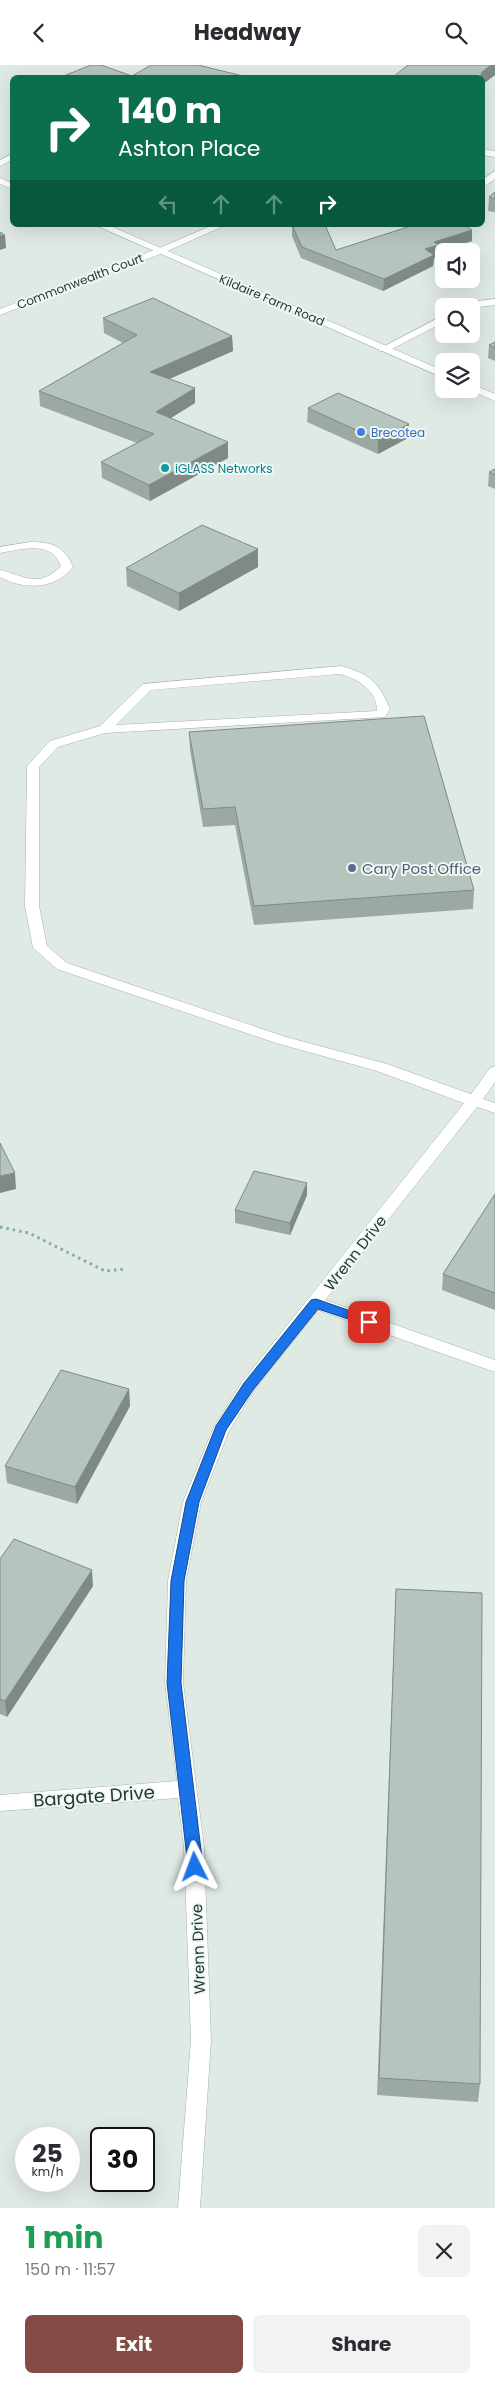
<!DOCTYPE html>
<meta charset="utf-8">
<style>
body{margin:0;font-family:Poppins,sans-serif;background:#f2f2f3;color:#2b2b33;height:100vh;display:flex;flex-direction:column;font-size:19px;white-space:nowrap}
*{box-sizing:border-box;margin:0}
p{font-size:16px;color:#7c7c81}
.icon{flex:none;width:28px;height:28px;fill:none;stroke:currentColor;stroke-width:2;stroke-linecap:round;stroke-linejoin:round}
.map{position:relative;height:2143px;overflow:hidden}
.drawer{display:flex;flex-direction:column;background:#fff;flex:1}
.drawer>*{flex:none}
.banner{position:absolute;left:10px;top:10px;width:475px;height:152px;border-radius:8px;box-shadow:0 5px 20px #0002;background:#0b6e4f;color:#fff;overflow:hidden}
.buttons{position:absolute;left:435px;top:178px;display:grid;gap:10px}
.buttons a{display:grid;place-items:center;width:45px;height:45px;border-radius:8px;background:#fff;box-shadow:0 5px 20px #0002;font-size:25px}
.speed{position:absolute;left:15px;top:2062px;display:flex;gap:10px;font-size:25px;font-weight:700;text-align:center}
.speed>*{display:grid;place-content:center;width:65px;height:65px;border-radius:50%;background:#fff;box-shadow:0 5px 20px #0002;line-height:1}
.speed small{font-size:12px;font-weight:400}
.speed .limit{border:2px solid #111;border-radius:8px;background:#fff;color:#111}
.pin{position:absolute;display:grid;place-items:center;width:42px;height:42px;color:#fff;margin:-21px;border-radius:10px;box-shadow:0 2px 8px #0006}
.me{position:absolute;width:55px;margin:-28px;rotate:357deg;stroke-linejoin:round;filter:drop-shadow(0 0 4px #0008)}
.turn{display:flex;align-items:center;gap:18px;height:105px;padding:0 25px;font-size:22px}
.turn .icon{width:65px;height:65px;stroke-width:2.5}
.turn b{display:block;font-size:35px;line-height:42px}
.lanes{display:flex;align-items:center;height:48px;padding:0 25px;background:#0003;justify-content:center;gap:25px;direction:ltr}
.lanes .off{opacity:.35}
.round{display:grid;place-items:center;flex:none;width:52px;height:52px;border-radius:8px;background:#f2f2f3}
.overview{display:flex;align-items:center;justify-content:space-between;height:85px;padding:0 25px}
h1{font-size:30px;font-weight:700;line-height:38px;color:#1e9e55}
.button{display:flex;gap:10px;margin-top:auto;padding:10px 25px}
.button a{flex:1;height:58px;border-radius:8px;background:#844a44;color:#fff;font-size:20px;font-weight:700;line-height:58px;text-align:center}
.button a+a{background:#f2f2f3;color:#2b2b33}
header{display:flex;justify-content:space-between;align-items:center;height:65px;padding:0 25px;background:#fff;font-size:22px;font-weight:700}
.map>svg:first-child{display:block}
</style>
<header><svg class="icon" aria-label="back" viewBox="0 0 24 24"><path d="M15 5l-7 7 7 7"/></svg>Headway<svg class="icon" aria-label="search" viewBox="0 0 24 24"><circle cx="10" cy="10" r="6"/><path d="M15 15l6 6"/></svg></header>
<div class="map">
<svg width="495" height="2143" viewBox="0 0 495 2143">
<rect width="100%" height="100%" fill="#e0eae5"/>
<g fill="none" stroke-linecap="round" stroke-linejoin="round">
<defs>
<path id="service" d="M12,89v6l-12,6v-6z
M495,106v8l-13,9v-8z
M495,234v6l-24,3 -6,-3 5,-3z
M341,601c29,8 38,16 49,43l-5,8 -280,16 -47,14 -19,20v139l8,40 20,17 219,74 101,27 92,33 2,4 -2,4h-10l-92,-34 -101,-28 -219,-74 -24,-21 -8,-42 2,-140 23,-25 50,-15 43,-42zM340,609c18,5 37,16 37,37l-261,14 35,-35z"/>
<path id="minor" d="M482,84l13,2v6l-13,-2z
M213,160h13l-63,28 -163,62v-6l157,-60z
M470,237l3,1v4l-10,-1z
M444,250v7l-56,29h-8l-1,-2z
M30,477c21,0 35,4 43,25 -18,23 -49,23 -73,10v-7c25,6 39,19 61,-4 -9,-26 -39,-17 -61,-13v-6z
M495,1001v16l-12,17 12,4v10l-18,-6 -152,193 170,60v12l-177,-62 -64,80 -25,41 -28,71 -15,79 -3,101 21,165 7,193 -11,168h-22l13,-168 -7,-193 -6,-49 -178,13v-16l177,-14 -12,-99 3,-101 15,-79 30,-73 29,-47 227,-285 21,-29z"/>
<path id="secondary" d="M0,113l12,5v6l-12,-5z
M95,160h13l336,146v7z
M471,319l24,10v7l-28,-12h4z"/>
</defs>
<!-- service casing -->
<use href="#service" stroke="#a3b2ab" stroke-width="1"/>
<!-- minor casing -->
<use href="#minor" stroke="#a3b2ab" stroke-width="1"/>
<!-- secondary casing -->
<use href="#secondary" stroke="#9fb6ac" stroke-width="1"/>
<!-- path -->
<path stroke="#80ae9c" stroke-width="3" stroke-dasharray="2.5 4" stroke-linecap="butt" d="M0,1162l29,6 76,38 21,-2"/>
<!-- service -->
<use href="#service" fill="#fff" fill-rule="evenodd"/>
<!-- minor -->
<use href="#minor" fill="#fff" fill-rule="evenodd"/>
<!-- secondary -->
<use href="#secondary" fill="#fff" fill-rule="evenodd"/>
</g>
<!-- wall -->
<path fill="#9ca9a3" d="M495,127v20l-7,-1 1,-14z
M292,160l44,25 136,-9 -33,11v5l-5,1 -1,8 -50,25 -82,-33 -9,-22z
M103,253l129,18 1,15 -64,28 26,24 -24,15 57,40 -78,43 -48,-23 -1,-16 36,-19 -97,-37 -1,-15 84,-48 -19,-10z
M495,277v19l-7,-3 1,-13z
M308,343l100,30 -30,16 -71,-32z
M495,404v20l-7,-3 1,-14z
M258,484v18l-79,44 -52,-25 -1,-18z
M189,667l285,158 -1,19 -219,16 -19,-100 -32,2 -13,-77z
M495,1129v116l-53,-20 1,-16z
M307,1130l-17,40 -55,-12v-13z
M129,1324l1,17 -53,98 -70,-21 -2,-17z
M0,1494l93,27 -86,131 -7,-3z
M396,1524l84,495 -2,18 -101,-7z"/>
<!-- shaded-wall -->
<path fill="#7f8a84" d="M491,0h4v10l-13,10v-8h-2l2,-5z
M472,165v11l-33,11v5l-5,1 -1,8 -50,25 1,-12 41,-30 9,-7z
M5,170l1,13 -6,2v-14z
M232,271l1,15 -82,36 -1,-15z
M195,323v15l-39,24v-15z
M409,359l-1,14 -30,16v-14z
M228,377v16l-78,43 -1,-16z
M258,484v18l-79,44v-18z
M15,1108l1,16 -16,4v-17z
M307,1118v12l-17,40v-12z
M129,1324l1,17 -53,98 -2,-17z
M92,1505l1,16 -86,131 -2,-16z"/>
<!-- building -->
<path fill="#b5c5bd" stroke="#7f8a84" d="M91,0h10l31,11 19,-11h47l49,12h-186z
M408,0h83l-9,7 -2,5h-87z
M495,127v7l-6,-2z
M292,160h33l11,25 78,-25h50l8,5 -38,12 5,3 -14,4 9,6 -50,24 -82,-32z
M0,167l5,3 -5,1z
M153,233l79,38 -82,36 45,16 -39,24 72,30 -79,43 -48,-23 53,-28 -115,-43 98,-56 -34,-17z
M495,277v6l-6,-3z
M338,328l71,31 -31,16 -70,-32z
M495,404v6l-6,-3z
M202,460l56,24 -79,44 -53,-25z
M424,651l50,174 -220,16 -19,-99 -32,2 -14,-77z
M0,1078l15,30 -15,3z
M254,1106l53,12 -17,40 -55,-13z
M495,1129v99l-52,-19z
M61,1305l68,19 -54,98 -70,-21z
M14,1474l78,31 -87,131 -5,-2v-140z
M396,1524l86,4 -2,491 -101,-6z"/>
<!-- route -->
<path fill="#1a73e8" stroke="#114b97" d="M316,1234l58,20 2,3 -7,4 -51,-17 -65,81 -27,40 -27,72 -15,79 -3,102 22,184 -3,4 -5,2 -5,-2 -2,-4 -21,-184 4,-102 15,-79 30,-76 28,-43 67,-83z"/>
<!-- markers -->
<circle fill="#3f7fe0" stroke="#f0f7f3" stroke-width="2" cx="361" cy="367" r="5"/>
<circle fill="#0f9aa8" stroke="#f0f7f3" stroke-width="2" cx="165" cy="403" r="5"/>
<circle fill="#5c6f8a" stroke="#f0f7f3" stroke-width="2" cx="352" cy="803" r="5"/>
<g text-anchor="middle" dominant-baseline="central" stroke-width="4" stroke-linejoin="round" paint-order="stroke">
<!-- far-street labels -->
<g font-size="12" fill="#213a31" stroke="#f0f7f3">
<text transform="translate(80 216) rotate(-21)">Commonwealth Court</text>
<text transform="translate(272 235) rotate(23)">Kildaire Farm Road</text>
</g>
<!-- far-shop labels -->
<g font-size="12" fill="#366cbe" stroke="#f0f7f3" text-anchor="start">
<text x="371" y="367">Brecotea</text>
</g>
<!-- far-culture labels -->
<g font-size="12" fill="#0d838f" stroke="#f0f7f3" text-anchor="start">
<text x="175" y="403">iGLASS Networks</text>
</g>
<!-- service labels -->
<g font-size="15" fill="#4e5e75" stroke="#f0f7f3" text-anchor="start">
<text x="362" y="803">Cary Post Office</text>
</g>
<!-- street labels -->
<g font-size="15" fill="#213a31" stroke="#f0f7f3">
<text transform="translate(355 1188) rotate(-52)">Wrenn Drive</text>
<text transform="translate(198 1884) rotate(-92)">Wrenn Drive</text>
</g>
<!-- near-street labels -->
<g font-size="18" fill="#213a31" stroke="#f0f7f3">
<text transform="translate(94 1731) rotate(-4)">Bargate Drive</text>
</g>
</g>
</svg>
<div class="buttons">
<a><svg class="icon" aria-label="sound" viewBox="0 0 24 24"><path d="M4 9h4l5-4v14l-5-4H4zM17 9q2 3 0 6"/></svg></a>
<a><svg class="icon" aria-label="search" viewBox="0 0 24 24"><circle cx="10" cy="10" r="6"/><path d="M15 15l6 6"/></svg></a>
<a><svg class="icon" aria-label="layers" viewBox="0 0 24 24"><path d="M12 4l9 5-9 5-9-5zM3 14l9 5 9-5"/></svg></a>
</div>
<div class="speed"><div>25<small>km/h</small></div><div class="limit">30</div></div>
<div class="pin" style="left:369px;top:1257px;background:#d93025"><svg class="icon" aria-label="arrive" viewBox="0 0 24 24"><path d="M6 21V4h12l-3 4 3 4H6"/></svg></div>
<svg class="me" style="left:195px;top:1802px" viewBox="-20 -20 40 40"><path d="M0-17L14 15 0 8-14 15z" fill="#1a73e8" stroke="#fff" stroke-width="4"/></svg>
<div class="banner">
<div class="turn"><svg class="icon" aria-label="right" viewBox="0 0 24 24"><path d="M7 20v-9h11M14 6l5 5-5 5"/></svg><div><b>140 m</b>Ashton Place</div></div>
<div class="lanes"><svg class="icon off" aria-label="left" viewBox="0 0 24 24"><path d="M17 20v-9H6M10 6l-5 5 5 5"/></svg><svg class="icon off" aria-label="ahead" viewBox="0 0 24 24"><path d="M12 20V5M6 11l6-6 6 6"/></svg><svg class="icon off" aria-label="ahead" viewBox="0 0 24 24"><path d="M12 20V5M6 11l6-6 6 6"/></svg><svg class="icon" aria-label="right" viewBox="0 0 24 24"><path d="M7 20v-9h11M14 6l5 5-5 5"/></svg></div>
</div>
</div>
<section class="drawer">
<div class="overview"><div><h1>1 min</h1><p>150 m · 11:57</p></div><a class="round"><svg class="icon" aria-label="close" viewBox="0 0 24 24"><path d="M6 6l12 12M18 6L6 18"/></svg></a></div>
<div class="button"><a>Exit</a><a>Share</a></div>
</section>
